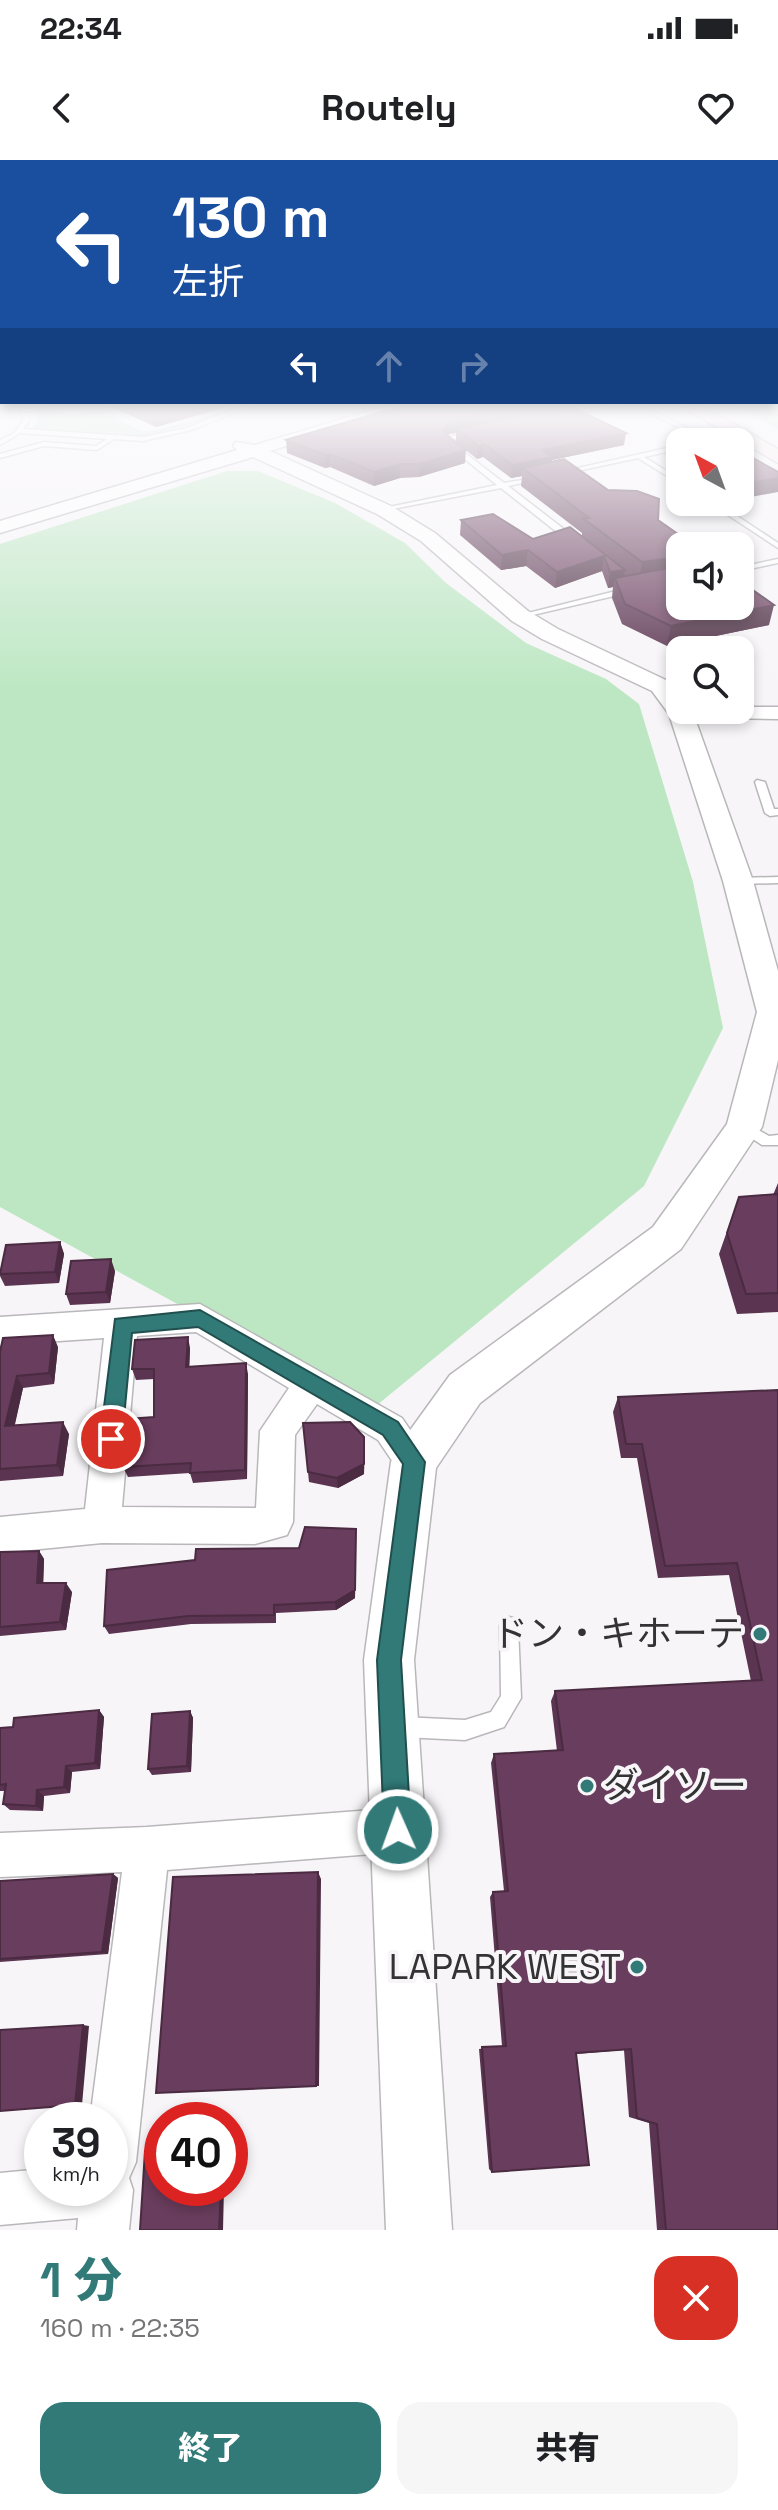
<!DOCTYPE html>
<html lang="ja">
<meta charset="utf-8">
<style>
body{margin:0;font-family:"Space Grotesk","Noto Sans JP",sans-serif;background:#f6f6f6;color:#202124;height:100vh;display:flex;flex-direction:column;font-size:30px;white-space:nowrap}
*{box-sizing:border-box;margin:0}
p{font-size:26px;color:#757577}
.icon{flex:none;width:44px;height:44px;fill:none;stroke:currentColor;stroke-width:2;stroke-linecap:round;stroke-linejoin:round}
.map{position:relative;height:2070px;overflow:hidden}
.sheet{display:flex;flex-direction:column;background:#fff;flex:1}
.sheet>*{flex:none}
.top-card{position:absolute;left:0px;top:0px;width:778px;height:244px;box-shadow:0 4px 12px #0003;background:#1a4fa0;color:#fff;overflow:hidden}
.needle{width:52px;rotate:319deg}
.tools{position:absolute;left:666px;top:268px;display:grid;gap:16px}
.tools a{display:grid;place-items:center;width:88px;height:88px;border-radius:16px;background:#fff;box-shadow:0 4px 12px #0003;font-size:40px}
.speed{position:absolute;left:24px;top:1942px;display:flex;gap:16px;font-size:40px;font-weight:700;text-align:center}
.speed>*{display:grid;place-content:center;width:104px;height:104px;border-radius:50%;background:#fff;box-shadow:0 4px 12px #0003;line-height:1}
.speed small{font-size:20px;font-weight:400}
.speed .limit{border:12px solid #d22;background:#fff;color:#111}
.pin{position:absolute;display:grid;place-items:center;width:68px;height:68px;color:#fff;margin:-34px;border:4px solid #fff;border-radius:50%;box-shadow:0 2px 8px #0007}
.me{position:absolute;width:88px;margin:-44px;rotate:358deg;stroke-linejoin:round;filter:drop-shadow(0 0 6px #0008)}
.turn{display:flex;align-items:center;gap:28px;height:168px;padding:0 40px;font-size:36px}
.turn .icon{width:104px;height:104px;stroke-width:2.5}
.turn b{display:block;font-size:56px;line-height:68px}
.lanes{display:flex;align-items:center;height:76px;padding:0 40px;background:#0003;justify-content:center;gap:40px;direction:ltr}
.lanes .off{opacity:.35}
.round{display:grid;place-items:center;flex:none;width:84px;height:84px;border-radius:24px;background:#f6f6f6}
.summary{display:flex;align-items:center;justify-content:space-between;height:136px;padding:0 40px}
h1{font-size:48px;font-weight:800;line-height:60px;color:#317a78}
.action{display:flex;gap:16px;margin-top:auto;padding:16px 40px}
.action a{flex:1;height:92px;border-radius:24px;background:#317a78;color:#fff;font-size:32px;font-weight:800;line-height:92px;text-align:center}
.action a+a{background:#f6f6f6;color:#202124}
.status{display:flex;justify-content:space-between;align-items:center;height:56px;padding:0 40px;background:#fff;direction:ltr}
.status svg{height:22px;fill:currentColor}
header{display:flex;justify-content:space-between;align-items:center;height:104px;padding:0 40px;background:#fff;font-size:36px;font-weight:800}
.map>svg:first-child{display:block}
</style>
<div class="status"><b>22:34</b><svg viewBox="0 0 49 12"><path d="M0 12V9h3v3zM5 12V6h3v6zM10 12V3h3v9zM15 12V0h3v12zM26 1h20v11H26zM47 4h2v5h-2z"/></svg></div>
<header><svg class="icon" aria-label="back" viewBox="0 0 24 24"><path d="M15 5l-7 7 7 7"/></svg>Routely<svg class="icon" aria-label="heart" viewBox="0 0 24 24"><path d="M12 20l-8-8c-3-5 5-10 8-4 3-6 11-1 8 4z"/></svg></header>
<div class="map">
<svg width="778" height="2070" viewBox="0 0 778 2070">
<rect width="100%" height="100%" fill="#f7f5f8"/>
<!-- green -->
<path fill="#bce7c2" d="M732,244h46v25z
M52,248l19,8 26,-6 44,21h12l67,-18 6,2 -84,22 -111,-8 7,-9 -3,-8z
M227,311h31l77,32 70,40 41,40 80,60 80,36 33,25 54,178 30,146 -79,158 -273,224 -371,-203v-663z"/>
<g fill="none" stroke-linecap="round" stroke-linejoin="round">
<defs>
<path id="service" d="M14,244h7l6,5 26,-5 -25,8 1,9 -6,8 120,8 44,-9 60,-24h9l-65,26 -48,11 -29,-2 -17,11 -53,-4 -44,12v-4l44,-12 52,4 11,-7 -87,-6 -20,12v-5l13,-6 10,-13 -1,-10z
M607,244h14l-56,12 -3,-2z
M630,244h8l66,32 -5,6h-7l5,-6z
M474,270l2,3 -22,6 -2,4 52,40 37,-6v2l-33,7 70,54v4h-6l-71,-56 -119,23 2,-3 113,-23 -52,-42 5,-6z
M680,285v4l-36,8 36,22v5l-42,-26 -79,17 -3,-2z
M708,342h8l62,41v5z
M778,399v4l-38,8v-4z
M628,428l4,2 -1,2 -111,26 -4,-2z
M757,620l8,2 9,27h4v6l-8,1 -5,-3 -10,-31z
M778,717v6l-40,1 -5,-3 5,-3z
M744,962l25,14 9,-1v10h-16l-23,-15 -2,-3z
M509,1457l7,2 2,7 3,72 -17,29 -39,13 -63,-3 -7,-3 -3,-7 3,-7 7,-3 63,3 26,-8 10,-16 -1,-70 2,-7z"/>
<path id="minor" d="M680,547v3h60v-3h38v12l-104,-2 -3,-4z
M200,1144l202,114 30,44 -5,12 -13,5 -13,-5 -23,-34 -61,-36 -22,31 -2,87 -6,13 -32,9 -153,-1 -102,10v-36l85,-8 19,-171 -104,7v-28zM196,1172l93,56 -29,43 -4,77 -134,-1 15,-171z
M398,1648l16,6 6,16 -6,16 -16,6 -231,18 -31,292 -7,16 4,12 -4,40h-52l1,-12 -78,7v-52l42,-4v19h68v-68h-20l32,-248 -122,5v-44l147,-6z"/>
<path id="tertiary" d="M392,244h26l-148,47 121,55 44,27 93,78 30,18 110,52 12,15v14h11l2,3 60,168 25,90v89l-16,67 -81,122 -201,154 -44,65 -22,192 38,570h-66l-22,-570 27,-198 7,-15 52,-72 203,-148 74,-103 30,-112 -34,-131 -54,-167 -17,-23 -110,-52 -30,-18 -91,-80 -44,-27 -124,-57 -253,76v-12l237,-71 -4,-4 3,-4 19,3z"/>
<path id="secondary" d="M677,244h22l79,45v14z"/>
</defs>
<!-- service casing -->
<use href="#service" stroke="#b9b7ba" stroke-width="3"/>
<!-- minor casing -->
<use href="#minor" stroke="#b9b7ba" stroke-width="3"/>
<!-- tertiary casing -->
<use href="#tertiary" stroke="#b9b7ba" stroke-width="3"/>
<!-- secondary casing -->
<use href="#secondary" stroke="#b9b7ba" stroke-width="3"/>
<!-- service -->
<use href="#service" fill="#fff" fill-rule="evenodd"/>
<!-- minor -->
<use href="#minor" fill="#fff" fill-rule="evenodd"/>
<!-- tertiary -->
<use href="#tertiary" fill="#fff" fill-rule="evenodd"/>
<!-- secondary -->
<use href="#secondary" fill="#feeded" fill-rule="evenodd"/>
</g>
<!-- wall -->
<path fill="#5a3450" d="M105,244h122l-5,2 1,2 -67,19z
M556,249l68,36 -72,15v2l56,28 50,30 27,19 -1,4 85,82 -102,21 -45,-22 -10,-26 1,-11 -5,1 -6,-17 -47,17 -29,-22 -25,4 -41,-35 1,-15 72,19 49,-2v-4l-61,-47 1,-10 -11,2 -28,-21 -6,2 -21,-17v-9l-7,1 -1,2 17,27 -46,14 -19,1 -26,8 -44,-19 -5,1 -38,-15 -1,-13z
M778,1023v129l-41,2 -18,-60 20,-57 34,-2z
M60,1082l4,12 -5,29 -54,3 -5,-10v-5z
M115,1111l-5,32 -40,2 -4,-11z
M58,1187l-4,37 -31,4 -9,38 55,8 -6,42 -63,5v-129z
M190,1188l-1,18 59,8 -1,105 -54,4 -3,-10 -62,4 -5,-10 31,-50v-38l-18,1 -4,-11z
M778,1230v840h-121l-8,-107 -20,-6 -5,-67 -48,4 -84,118 -3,-3 -10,-120 23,-3 -12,-149 3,-5 11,-1 -13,-128 3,-9 63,-3 -6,-50 4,-10 196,-10 -22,-106 -71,3 -21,-120h-16l-8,-46 5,-15z
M303,1263l62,24 -1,27 -26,14 -29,-6z
M356,1369l-1,69 -19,12 -60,3v10l-85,1 -82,10 -5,-8 195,-78z
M39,1391l5,8 -1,24 29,9 -6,38 -66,6v-84z
M99,1550l5,7 -4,52 -28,3 -2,21 -26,3 -1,15 -33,-1 -7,-6 2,-13h-5v-63l13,-1z
M190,1551l3,7 -2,54 -39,3 -4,-6z
M113,1714l5,4 -10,76 -108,8v-81z"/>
<!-- shaded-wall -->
<path fill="#4a2b41" d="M180,244h47l-5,2 1,2 -67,19 -2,-16z
M530,244h26v7l-99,18 -1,4 -7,1 -6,11v-13l7,-11z
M626,273l-2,12 -72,15v10l-29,-2 -1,8 -11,2 1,-13 31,-15z
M484,284l-1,13 -6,2 1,-13z
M466,290l-1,13 -46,14 1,-13z
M330,294v13l-5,1v-13z
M400,304v14l-26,8v-14z
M778,318v14l-38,7v-14z
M685,379l-1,7h-4v30l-41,6 3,-20 38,-22z
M528,390l-2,16 -25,4 1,-15z
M604,396l-2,15 -47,17 2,-16z
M625,410l-2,15 -8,-7 -2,9 -5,1 2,-16z
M774,445l-5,20 -102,21 4,-20z
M60,1082l4,12 -5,29 -4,-11z
M111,1099l4,12 -5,32 -4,-11z
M53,1175l5,12 -4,37 -5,-11z
M188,1177l2,11 -1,29 -3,-10z
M246,1203l2,11 -1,105 -2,-9z
M17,1216l6,12 -11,50 -7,-12z
M63,1262l6,12 -6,42 -6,-11z
M364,1277v37l-26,14 -1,-10z
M356,1369l-1,69 -19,12 -1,-8z
M39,1391l5,8 -1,32 -6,-8z
M66,1423l6,9 -6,38 -6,-8z
M99,1550l5,7 -4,52 -5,-6z
M190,1551l3,7 -2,54 -4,-6z
M66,1606l6,6 -2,21 -6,-6z
M37,1630l7,6 -1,15 -7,-5z
M318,1712l3,7 -2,207h-3z
M113,1714l5,4 -10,76 -6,-2z
M83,1865l6,1 -7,79h-7z
M221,2028h3l-1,42h-4z"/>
<!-- building -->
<path fill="#693d5d" stroke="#4a2b41" stroke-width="2" d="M137,244h43l-26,7z
M421,244h109l-80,17 -7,11 23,18 -46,14h-20l-26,8 -44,-18 -5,1 -39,-15 99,-29z
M570,246l56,27 -83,17 10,7 -41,8 -28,-21 -6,2 -21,-17z
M740,291l38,21v6l-38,7z
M564,299l44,31 29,1 22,8 -1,21 27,19 -5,1 9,6h-9v11l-38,5 -58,-43 5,-1 -66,-50z
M493,354l40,25 37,-12 55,43 -15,2 -6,-16 -47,16 -29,-22 -26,5 -41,-35z
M680,406v40h60v-25l34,24 -103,21 -46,-22 -10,-26z
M778,1034v99l-32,1 -19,-61 12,-36z
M60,1082l-5,30 -55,2 6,-29z
M111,1099l-5,33 -40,2 5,-33z
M53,1175l-4,38 -32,3 -12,50 58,-4 -6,43 -57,4v-117l3,-14z
M188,1177l-2,30 60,-4 -1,107 -55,3 1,-10 -68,4 5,-48 26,-2v-48h-22l3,-29z
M778,1230v840h-112l-9,-106 -20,-6 -6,-69 -55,4 13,112 -97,7 -10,-125 24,-1 -13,-154 15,-1 -14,-137 69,-4 -8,-59 207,-11 -25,-117 -72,3 -23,-122h-16l-8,-47z
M350,1262l14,15v27l-27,14 -29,-6 -5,-49z
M305,1367l51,2 -1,61 -20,12 -61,3v10l-86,1 -84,10 3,-56 88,-10 1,-11 103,-1z
M39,1391l-2,32h29l-6,39 -60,5v-75z
M99,1550l-4,53 -29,3 -2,21 -27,3 -1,16 -33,-2 3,-20 -6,1v-57l13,-1 1,-9z
M190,1551l-3,55 -39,3 4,-55z
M318,1712l-2,214 -160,7 17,-216z
M113,1714l-11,78 -102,7v-78z
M83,1865l-8,80 -75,6v-81z
M162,1990v38h59l-2,42h-79l5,-79z"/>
<!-- sky -->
<linearGradient id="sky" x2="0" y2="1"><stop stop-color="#87c5ed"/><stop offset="0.46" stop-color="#fbfafc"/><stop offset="1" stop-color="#fbfafc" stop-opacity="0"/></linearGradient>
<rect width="778" height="534" fill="url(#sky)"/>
<!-- route -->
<path fill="#317a78" stroke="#204f4e" stroke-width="2" d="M200,1150l198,112 27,40 -24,198 10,170 -4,9 -9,4 -10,-4 -4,-9 -7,-170 26,-196 -20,-29 -185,-108 -66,6 -10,106 -4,7 -7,3 -8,-3 -3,-7 15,-120z"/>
<!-- markers -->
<g fill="#317a78" stroke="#f7f5f8" stroke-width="3">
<circle cx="760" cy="1474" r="8"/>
<circle cx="587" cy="1626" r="8"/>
<circle cx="637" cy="1807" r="8"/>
</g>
<g text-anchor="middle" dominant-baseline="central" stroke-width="8" stroke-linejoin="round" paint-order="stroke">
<!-- near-poi labels -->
<g font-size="36" fill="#343334" stroke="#f7f5f8" text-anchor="end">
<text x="744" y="1474">ドン・キホーテ</text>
<text x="603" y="1626" text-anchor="start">ダイソー</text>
<text x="621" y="1807">LAPARK WEST</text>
</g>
</g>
</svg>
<div class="tools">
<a><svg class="needle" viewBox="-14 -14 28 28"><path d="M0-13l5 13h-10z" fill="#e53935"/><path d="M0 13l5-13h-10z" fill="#757577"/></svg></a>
<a><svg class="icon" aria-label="sound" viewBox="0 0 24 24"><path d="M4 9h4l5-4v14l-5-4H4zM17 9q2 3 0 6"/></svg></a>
<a><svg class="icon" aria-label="search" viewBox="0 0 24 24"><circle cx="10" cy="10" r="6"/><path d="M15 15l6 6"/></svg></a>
</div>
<div class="speed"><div>39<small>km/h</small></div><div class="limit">40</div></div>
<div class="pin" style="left:111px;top:1279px;background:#d93025"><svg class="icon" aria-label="arrive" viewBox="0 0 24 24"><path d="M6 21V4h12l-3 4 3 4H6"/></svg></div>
<svg class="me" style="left:398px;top:1670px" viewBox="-20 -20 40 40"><circle r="17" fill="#317a78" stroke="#fff" stroke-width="3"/><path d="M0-11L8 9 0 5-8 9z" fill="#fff"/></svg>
<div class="top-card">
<div class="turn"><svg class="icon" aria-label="left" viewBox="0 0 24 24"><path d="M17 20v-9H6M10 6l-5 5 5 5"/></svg><div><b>130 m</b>左折</div></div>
<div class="lanes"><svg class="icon" aria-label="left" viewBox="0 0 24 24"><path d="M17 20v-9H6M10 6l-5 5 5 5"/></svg><svg class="icon off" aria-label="ahead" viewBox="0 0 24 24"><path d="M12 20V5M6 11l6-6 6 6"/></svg><svg class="icon off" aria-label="right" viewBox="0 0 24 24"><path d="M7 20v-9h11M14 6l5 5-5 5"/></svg></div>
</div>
</div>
<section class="sheet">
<div class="summary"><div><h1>1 分</h1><p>160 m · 22:35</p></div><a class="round" style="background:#d93025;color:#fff"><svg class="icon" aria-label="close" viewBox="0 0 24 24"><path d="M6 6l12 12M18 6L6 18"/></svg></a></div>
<div class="action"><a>終了</a><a>共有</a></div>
</section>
